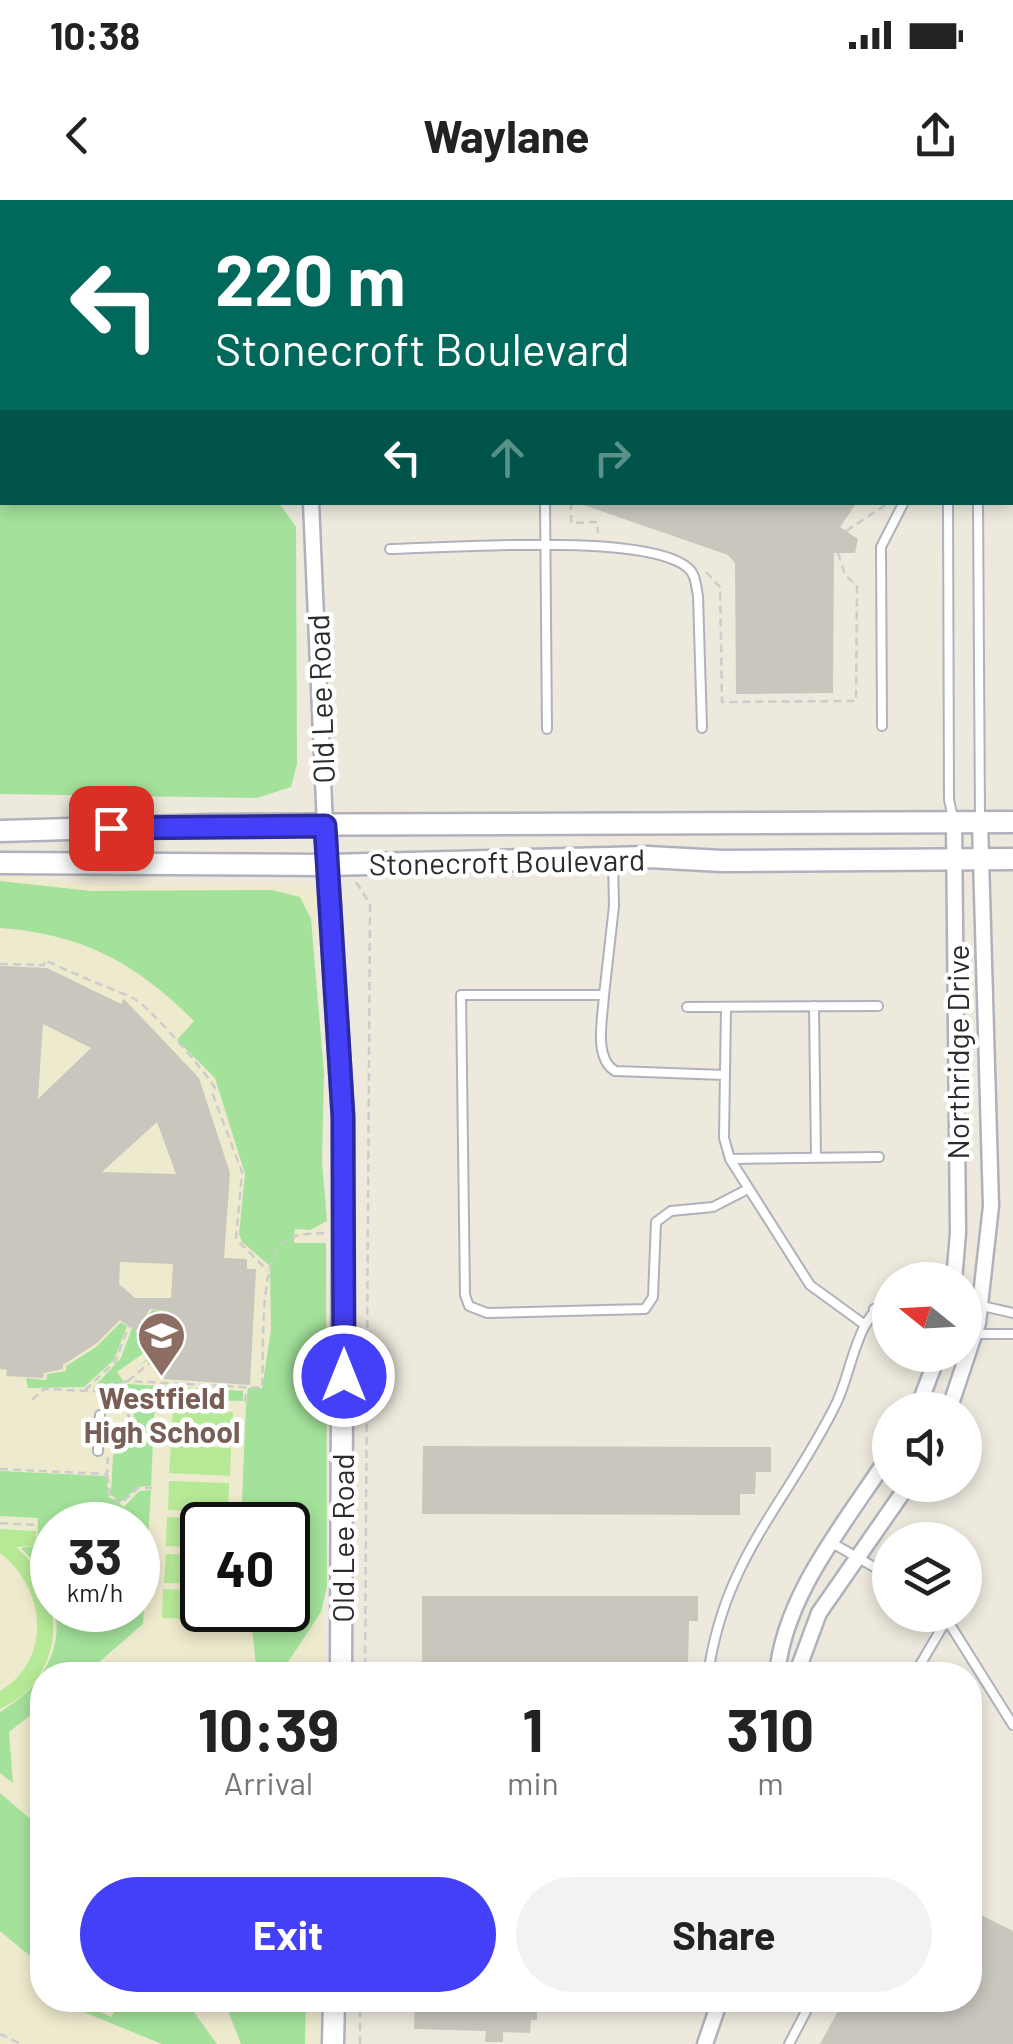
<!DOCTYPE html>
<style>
body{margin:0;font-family:Barlow,sans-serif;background:#f2f2f2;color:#222;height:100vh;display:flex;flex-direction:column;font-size:38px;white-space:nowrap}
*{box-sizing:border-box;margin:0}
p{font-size:32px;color:#767676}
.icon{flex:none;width:55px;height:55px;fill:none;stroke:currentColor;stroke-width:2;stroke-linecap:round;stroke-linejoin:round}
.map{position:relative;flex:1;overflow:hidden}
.drawer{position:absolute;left:30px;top:1462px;width:952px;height:350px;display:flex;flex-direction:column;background:#fff;border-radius:40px;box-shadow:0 5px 15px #0003}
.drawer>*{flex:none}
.banner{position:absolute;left:0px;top:0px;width:1015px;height:305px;box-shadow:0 5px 15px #0003;background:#00695c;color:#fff;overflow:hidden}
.needle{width:65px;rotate:288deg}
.tools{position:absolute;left:872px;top:1062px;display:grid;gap:20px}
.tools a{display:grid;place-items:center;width:110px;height:110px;border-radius:50%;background:#fff;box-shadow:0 5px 15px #0003;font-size:50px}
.speed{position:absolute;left:30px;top:1302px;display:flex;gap:20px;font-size:50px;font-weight:700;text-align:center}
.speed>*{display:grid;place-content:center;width:130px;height:130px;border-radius:50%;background:#fff;box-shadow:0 5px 15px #0003;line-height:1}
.speed small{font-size:25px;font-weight:400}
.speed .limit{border:5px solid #111;border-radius:15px;background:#fff;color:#111}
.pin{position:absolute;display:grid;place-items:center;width:85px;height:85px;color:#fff;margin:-42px;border-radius:20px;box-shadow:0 5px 15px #0006}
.me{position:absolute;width:110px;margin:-55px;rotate:0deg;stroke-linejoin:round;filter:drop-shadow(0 0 8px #0008)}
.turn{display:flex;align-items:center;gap:35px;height:210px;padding:0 50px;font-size:45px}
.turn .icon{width:130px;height:130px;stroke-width:2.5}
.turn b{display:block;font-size:70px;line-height:85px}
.lanes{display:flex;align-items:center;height:95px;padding:0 50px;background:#0003;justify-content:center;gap:50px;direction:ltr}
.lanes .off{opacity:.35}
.eta{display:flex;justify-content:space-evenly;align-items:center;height:170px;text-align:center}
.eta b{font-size:60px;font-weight:700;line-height:70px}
.button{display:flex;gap:20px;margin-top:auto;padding:20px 50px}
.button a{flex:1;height:115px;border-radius:60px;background:#4440f7;color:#fff;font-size:40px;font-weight:700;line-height:115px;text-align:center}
.button a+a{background:#f2f2f2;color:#222}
.status{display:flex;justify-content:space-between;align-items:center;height:70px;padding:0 50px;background:#fff;direction:ltr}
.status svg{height:28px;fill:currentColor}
header{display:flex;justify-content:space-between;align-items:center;height:130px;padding:0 50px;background:#fff;font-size:45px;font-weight:700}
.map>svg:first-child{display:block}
</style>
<div class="status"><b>10:38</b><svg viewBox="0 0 49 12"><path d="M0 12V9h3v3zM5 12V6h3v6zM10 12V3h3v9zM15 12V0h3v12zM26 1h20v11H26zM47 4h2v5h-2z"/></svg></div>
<header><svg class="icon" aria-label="back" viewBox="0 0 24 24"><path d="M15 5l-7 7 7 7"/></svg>Waylane<svg class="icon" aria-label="share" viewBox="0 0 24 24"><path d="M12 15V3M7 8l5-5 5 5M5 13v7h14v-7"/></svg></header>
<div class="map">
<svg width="1013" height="1844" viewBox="0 0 1013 1844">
<rect width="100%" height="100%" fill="#ede9dd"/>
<!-- education -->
<path fill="#eeeacd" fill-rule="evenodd" d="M0,673l77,10h237l10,350 -1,442h-281v325h278l-1,44h-319zM52,1325h86v85h-86zM202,1325h86v85h-86z"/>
<!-- green -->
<path fill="#a4e29b" d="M0,0l80,2h-78v300l277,1 17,24 1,237 -6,23 -34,11 -257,-4z
M0,681l91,10 181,-1 28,7 11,22 13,154 -2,88 5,60 -17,9 -15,-1 -1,14h32l1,343 -6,26 -39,59 3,4h-28l-5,-47h-16l1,-18h51v-85h-47l5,-121 2,-16h14l9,-59 -1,-63 -28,-24 -3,-8 6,-60 -30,-96 -38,-38 17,-19c-58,-58 -111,-87 -194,-93z
M152,1110l18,1 -1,37 -7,-1 -6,9 -19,10 16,-10 -5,-6 -31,22 7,10 -9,7 -22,-1 28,-30 11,-30 5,4z
M121,1122l6,4 -13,34 -30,27 -56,1 -2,-10 20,2 1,-6 19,-3v-5l30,-19z
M128,1184l115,7v10l-88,-2 -4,87 -12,1 -20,16 -8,-9 2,-38 6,-11 12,-3 3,-30 -14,-2 -5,-15z
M0,1271l106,5 3,21 15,10 15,-16 12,-1 -8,134 -59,51h-42v31l-33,26 4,51 -13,-10v-61c36,-21 64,-57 55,-102h83v-85h-86v70l-11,-27 -20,-20 16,-2 1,-28 -38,-2z
M0,1593l42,36v137l-42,-35z
M54,1800h21l36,17 11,-17h63l32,44h-55z
M245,1800h61l-1,44h-64l-15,-38z"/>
<!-- pitch -->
<path fill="#b5e996" d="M173,1209l60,3 -1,28 -61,-2z
M171,1245l60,3 -1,28 -61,-3z
M169,1281l60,2 -1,29 -60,-2z
M167,1317l61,2v6h-26v23l-36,-2z
M0,1329l36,2v15l-20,1c52,44 52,131 -16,162v-18c53,-32 46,-103 0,-138z
M166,1354l36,1v29l-38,-1z
M163,1389l39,2v19h21l-1,10 -60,-2z"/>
<!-- building -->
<path fill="#c8c6bd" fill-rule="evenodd" d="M575,302h282l-17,25 18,12 -3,14h-21l-1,140 -97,1 -1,-131 -7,-8z
M0,766l47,2 74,36 3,-5 75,79 31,95 -6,85 23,1v10h9l-6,116 -86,-6 6,-68 -20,-2 -14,22 -16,-11 -23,23 -34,22v4l-19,4 -1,5 -37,-2 1,-6 -7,-1zM43,824l48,24 -53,51zM157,922l19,52 -74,-2zM120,1062l53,2 -2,34h-36l-16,-14z
M423,1246l348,1v25h-15l-1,22h-15v21l-318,-1z
M422,1396h276v25h-9l-1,44 -266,-1z
M979,1714l34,17v113h-193l24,-44h126v-69z
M415,1800h122v20h-6l-1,13 -27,-1v10h-18l1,-11 -72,-2z"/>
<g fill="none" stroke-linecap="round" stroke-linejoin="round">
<defs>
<path id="lane" d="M761,0l1,2
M969,0l1,2
M1012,40h1
M545,302l2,227
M948,302l1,298 5,22
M978,302l2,317
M390,349c60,-1 257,-17 298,19 8,6 8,19 10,28l4,132
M882,526l-1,-179 23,-45
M604,795l10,-89 -1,-46
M814,806l2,152
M687,807l191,-1
M726,807l-2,131 6,21 80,126 55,40
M725,875l-110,-4c-22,-13 -12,-54 -11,-76h-143l4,300 4,11 18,7 158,-4 8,-12 3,-75 15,-11 42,-4 35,-18
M730,959l149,-2
M965,1102l48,11
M874,1109l16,11
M965,1134h48
M98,1251l2,-36
M832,1343l58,33
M944,1415l69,110
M708,1475c16,-117 79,-172 127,-269 17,-32 20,-90 55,-106
M914,1475l33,-56
M789,1844l23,-44"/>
<path id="street" d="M297,0v2
M311,302l14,324
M954,1080l4,-47 -4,-410
M917,1210l21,-55
M949,1210l29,-87 13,-117 -11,-383
M777,1475c7,-81 70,-154 113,-221
M796,1475l23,-62 89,-128
M705,1844l15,-44"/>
<path id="secondary" d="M325,626l18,291 -2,558
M0,631l211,-6 802,-3
M0,663l328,2 320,-8 74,4 291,-2
M333,1844l1,-44"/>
</defs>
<!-- lane casing -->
<use href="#lane" stroke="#b1b1be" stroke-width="12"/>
<!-- street casing -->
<use href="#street" stroke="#b1b1be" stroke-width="19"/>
<!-- secondary casing -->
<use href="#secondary" stroke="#b1b1be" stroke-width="25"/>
<!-- path -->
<path stroke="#ccc" stroke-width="2.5" stroke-dasharray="8 5" stroke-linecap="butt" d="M571,302v21l26,-1 1,11
M846,331l41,-27
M706,372l14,15 2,115 134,-1 1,-115 -12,-11 -7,-22
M356,682l14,22 -5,771
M0,764l44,1 1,-5c29,14 57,25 86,37 16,6 74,74 84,91l-2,7 29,77 -6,67 32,32
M128,1181l31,-26
M85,1190l30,-28 14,-36
M32,1200l12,-11 66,3
M245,1202l1,-13
M111,1250l16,-9 2,-26 -15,-6 -2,-17 14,-11 136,7c2,-34 -3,-116 18,-142 10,-13 30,-12 45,-13
M0,1269l107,5 1,-17
M107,1275l4,23 9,6 18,-16h14
M0,1323l38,2
M0,1834l21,10
M360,1844v-44"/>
<!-- lane -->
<use href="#lane" stroke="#fff" stroke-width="8"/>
<!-- street -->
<use href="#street" stroke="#fff" stroke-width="14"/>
<!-- secondary -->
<use href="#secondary" stroke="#fff" stroke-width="20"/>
</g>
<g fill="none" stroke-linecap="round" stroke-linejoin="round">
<defs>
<path id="route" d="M111,628l214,-2 18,291 1,259"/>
</defs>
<!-- route casing -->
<use href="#route" stroke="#2c2aa1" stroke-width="25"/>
<!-- route -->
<use href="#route" stroke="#4440f7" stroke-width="18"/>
</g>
<!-- icons -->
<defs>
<symbol id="school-pin" viewBox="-11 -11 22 30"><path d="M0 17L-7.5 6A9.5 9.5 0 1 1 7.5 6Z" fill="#8d6e63" stroke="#fff"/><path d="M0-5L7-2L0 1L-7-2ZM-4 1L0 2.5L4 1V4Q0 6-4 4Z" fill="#fff"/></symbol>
</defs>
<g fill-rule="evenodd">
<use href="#school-pin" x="134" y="1108" width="55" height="75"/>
</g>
<g text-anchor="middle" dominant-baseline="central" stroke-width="9" stroke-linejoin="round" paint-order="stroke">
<!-- street labels -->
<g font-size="30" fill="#2b2b2b" stroke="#fff">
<text transform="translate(320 499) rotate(-92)">Old Lee Road</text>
<text transform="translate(507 661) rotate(-1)">Stonecroft Boulevard</text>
<text transform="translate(957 852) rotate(-90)">Northridge Drive</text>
<text transform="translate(342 1338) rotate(-90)">Old Lee Road</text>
</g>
<!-- education labels -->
<g font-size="30" font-weight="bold" fill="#785e54" stroke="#fff">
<text x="162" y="1197">Westfield<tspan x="162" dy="34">High School</tspan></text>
</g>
</g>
</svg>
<div class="tools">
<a><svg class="needle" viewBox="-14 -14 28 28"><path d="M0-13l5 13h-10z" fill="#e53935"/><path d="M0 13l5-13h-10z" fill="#767676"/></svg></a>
<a><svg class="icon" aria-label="sound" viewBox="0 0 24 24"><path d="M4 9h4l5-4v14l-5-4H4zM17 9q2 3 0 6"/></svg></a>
<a><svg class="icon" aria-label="layers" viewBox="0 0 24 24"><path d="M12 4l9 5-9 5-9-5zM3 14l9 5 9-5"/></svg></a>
</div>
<div class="speed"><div>33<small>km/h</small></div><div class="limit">40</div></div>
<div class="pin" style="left:111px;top:628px;background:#d93025"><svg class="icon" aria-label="arrive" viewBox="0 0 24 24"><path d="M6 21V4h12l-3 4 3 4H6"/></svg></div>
<svg class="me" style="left:344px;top:1176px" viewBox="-20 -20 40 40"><circle r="17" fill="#4440f7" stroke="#fff" stroke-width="3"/><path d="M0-11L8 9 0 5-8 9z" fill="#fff"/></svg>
<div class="banner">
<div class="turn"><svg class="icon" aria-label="left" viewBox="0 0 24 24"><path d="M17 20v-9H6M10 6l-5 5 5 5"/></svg><div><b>220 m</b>Stonecroft Boulevard</div></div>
<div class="lanes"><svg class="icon" aria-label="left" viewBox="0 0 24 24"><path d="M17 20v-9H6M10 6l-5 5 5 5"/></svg><svg class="icon off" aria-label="ahead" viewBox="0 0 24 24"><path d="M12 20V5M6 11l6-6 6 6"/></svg><svg class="icon off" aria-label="right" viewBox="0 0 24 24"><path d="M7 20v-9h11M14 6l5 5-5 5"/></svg></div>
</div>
<section class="drawer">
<div class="eta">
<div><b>10:39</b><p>Arrival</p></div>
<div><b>1</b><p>min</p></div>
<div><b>310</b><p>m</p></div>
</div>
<div class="button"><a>Exit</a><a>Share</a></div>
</section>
</div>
